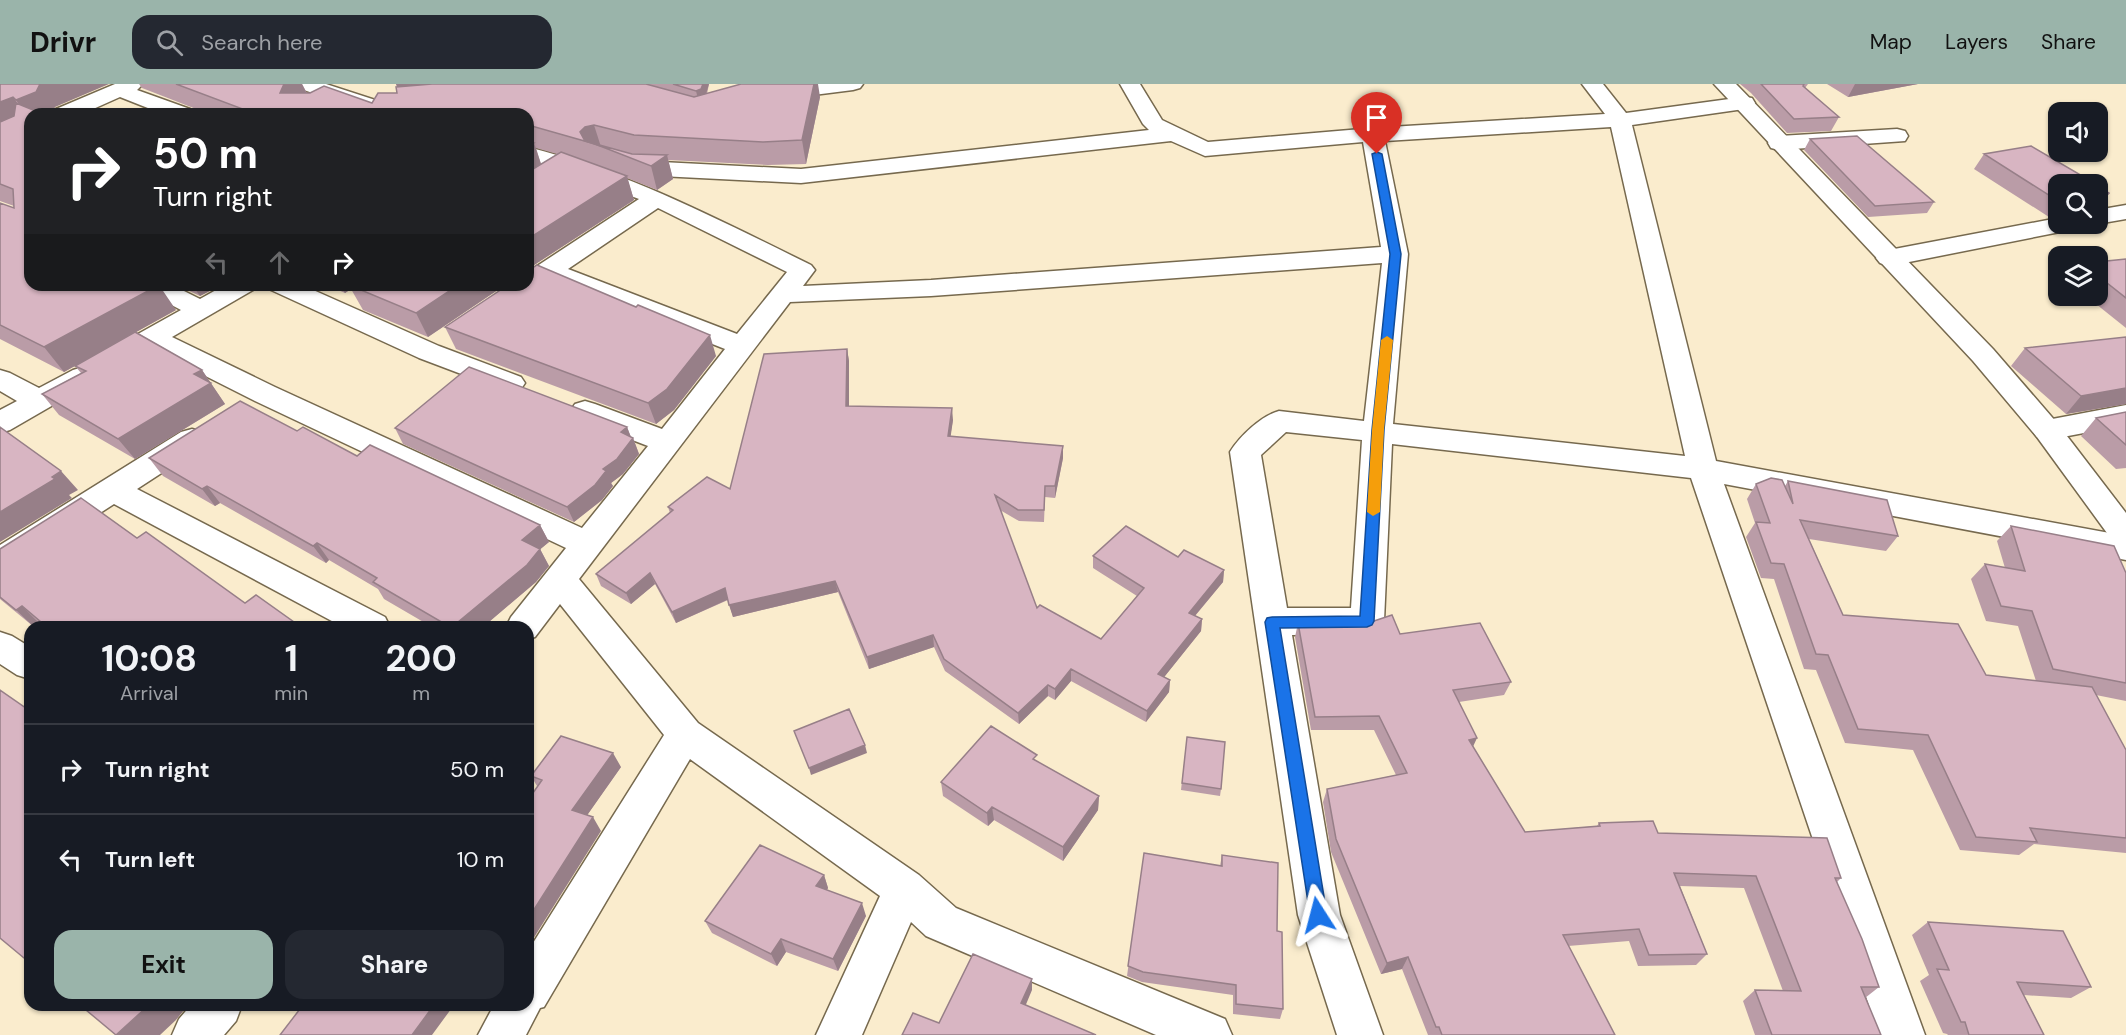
<!DOCTYPE html>
<style>
body{margin:0;font-family:"DM Sans",sans-serif;background:#242831;color:#f1f3f6;height:100vh;display:flex;flex-direction:column;font-size:22px;white-space:nowrap}
*{box-sizing:border-box;margin:0}
p{font-size:20px;color:#9ea1a6}
.icon{flex:none;width:33px;height:33px;fill:none;stroke:currentColor;stroke-width:2;stroke-linecap:round;stroke-linejoin:round}
.map{position:relative;flex:1;overflow:hidden}
.side{position:absolute;left:24px;top:537px;width:510px;height:390px;display:flex;flex-direction:column;background:#171b24;border-radius:18px;box-shadow:0 2px 4px #0004}
.side>*{flex:none}
.guide{position:absolute;left:24px;top:24px;width:510px;height:183px;border-radius:18px;box-shadow:0 2px 4px #0004;background:#202124;color:#fff;overflow:hidden}
.tools{position:absolute;left:2048px;top:18px;display:grid;gap:12px}
.tools a{display:grid;place-items:center;width:60px;height:60px;border-radius:12px;background:#171b24;box-shadow:0 2px 4px #0004;font-size:30px}
.pin{position:absolute;display:grid;place-items:center;width:51px;height:51px;color:#fff;margin:-62px -26px;border-radius:50% 50% 50% 0;rotate:-45deg;box-shadow:0 0 6px #0007}
.pin .icon{rotate:45deg}
.me{position:absolute;width:66px;margin:-33px;rotate:351deg;stroke-linejoin:round;filter:drop-shadow(0 0 4px #0008)}
.turn{display:flex;align-items:center;gap:21px;height:126px;padding:0 30px;font-size:27px}
.turn .icon{width:78px;height:78px;stroke-width:2.5}
.turn b{display:block;font-size:42px;line-height:51px}
.lanes{display:flex;align-items:center;height:57px;padding:0 30px;background:#0003;justify-content:center;gap:30px;direction:ltr}
.lanes .off{opacity:.35}
.eta{display:flex;justify-content:space-evenly;align-items:center;height:102px;text-align:center}
.eta b{font-size:36px;font-weight:700;line-height:42px}
.primary-button{display:flex;gap:12px;margin-top:auto;padding:12px 30px}
.primary-button a{flex:1;height:69px;border-radius:18px;background:#9ab4aa;color:#111;font-size:24px;font-weight:700;line-height:69px;text-align:center}
.primary-button a+a{background:#242831;color:#f1f3f6}
ul{padding:0;list-style:none}
li{display:flex;align-items:center;gap:18px;height:90px;padding:0 30px;border-top:2px solid #363941}
li div{flex:1}
li b{display:block;font-size:22px}
li em{font-style:normal}
header{display:flex;align-items:center;gap:36px;box-sizing:border-box;height:84px;padding:0 30px;background:#9ab4aa;color:#111}
header strong{font-size:28px}
nav{display:flex;gap:33px;margin-inline-start:auto;font-size:21px}
.search{width:420px;height:54px;background:#242831;display:flex;align-items:center;gap:15px;box-sizing:border-box;padding:0 21px;border-radius:18px;color:#9ea1a6;font-size:22px}
.map>svg:first-child{display:block}
</style>
<header>
<strong>Drivr</strong>
<div class="search"><svg class="icon" aria-label="search" viewBox="0 0 24 24"><circle cx="10" cy="10" r="6"/><path d="M15 15l6 6"/></svg>Search here</div>
<nav><a>Map</a><a>Layers</a><a>Share</a></nav>
</header>
<div class="map">
<svg width="2126" height="951" viewBox="0 0 2126 951">
<rect width="100%" height="100%" fill="#faeccd"/>
<g fill="none" stroke-linecap="round" stroke-linejoin="round">
<defs>
<path id="minor" d="M115,0h28l-6,6 53,19 3,5h-30l-43,-17 -38,17h-29l3,-5z
M295,0h31l77,25 3,5h-32l-76,-26z
M804,0h59l-3,4 -7,2 -79,10 -7,-2 -3,-4 3,-4z
M1120,0h20l22,36 46,22 165,-14 232,-14 -23,-30h21l23,29 118,-16 8,1 3,5 -3,5 -8,1 -112,16 84,336 410,75v24l-402,-76 201,551h-46l-188,-557 -299,-34 -8,177 -5,10 -12,3 -75,1 48,280 43,120h-46l-39,-120 -68,-463c10,-16 31,-36 49,-41l85,10 18,-158 -451,33 -141,6 -211,277 119,144 221,152 37,33 269,111 7,16h-76l-230,-99 -15,-14 -49,113h-46l64,-139 -190,-137 -146,248 -4,1 -14,27h-48l16,-30h34v-54l136,-216 -104,-131 -25,33 -7,2v-12h-22l5,-10 55,-69 -311,-147 -103,-52 -13,4 -10,-2 -4,-6 4,-6 52,-29 -38,-20 -4,-5h33l28,14 25,-14h32l-4,5 -81,47 103,50 307,141 66,-82 -73,-28 -5,-7 5,-7 10,-3 10,3 67,25 63,-80 -174,-69c-11,8 -18,13 -32,9l-3,-4h12v-13l111,-73 -80,-30 -31,-8v-14c102,26 189,72 283,118l4,5 -12,16 128,-6 450,-33 -18,-105 -158,14 -34,-15 -370,42 -161,-8 -21,-6 -3,-5 3,-5 8,-2 15,4 159,8 348,-39 -6,-6zM1611,43l74,329 -292,-32 15,-170 -23,-113zM658,124l129,64 -50,62 -169,-65zM1286,348l76,8 -11,168h-64l-26,-153z
M1897,45l8,2 3,5 -3,5 -126,9 -8,-2 -3,-5 3,-5 8,-2z
M2126,121v14l-29,5h-3h3v-14z
M2058,134v6h19l-3,5 -9,2 -176,35 -9,-3 -4,-5 4,-5 9,-3z
M267,201h35l137,61 82,31 4,6 -4,6 -10,3 -10,-3 -82,-31 -148,-68z
M83,283l10,3 4,6 -4,6 -83,48 -10,3v-23l17,-9 -17,-10v-21l10,3 29,15 34,-18z
M2126,321v20l-79,15 -10,-3 -5,-7 5,-7 10,-3z
M192,345l11,3 4,7 -4,7 -66,43 248,128 5,10h-47l-229,-123 -102,66 -12,3v-28l181,-113z
M0,548l12,4 18,11v32l-13,-4 -17,-11z
M191,921h51l-6,16 -12,14h-52l7,-16z"/>
<path id="tertiary" d="M1714,0h22l257,265 64,74 69,90v35l-11,-4 -78,-107 -64,-76z"/>
</defs>
<!-- minor casing -->
<use href="#minor" stroke="#76694e" stroke-width="3"/>
<!-- tertiary casing -->
<use href="#tertiary" stroke="#76694e" stroke-width="3"/>
<!-- minor -->
<use href="#minor" fill="#fff" fill-rule="evenodd"/>
<!-- tertiary -->
<use href="#tertiary" fill="#fff" fill-rule="evenodd"/>
</g>
<!-- wall -->
<path fill="#ba9ca7" fill-rule="evenodd" d="M0,0l55,23 -25,7v171l146,25 -40,22 66,38 23,34 -90,55 -76,-44 -17,-21 39,-21 -6,-7 28,-16 -39,22 -64,-33v-136l14,5v-2l-14,-5z
M139,0h163l5,9 65,10 25,-10v-6l-1,-3h313l-2,10 113,3 -14,67 -38,1 -100,-5 5,19 -16,11 -30,-12 7,22 -106,69v-155h-319l-67,-26zM536,64l21,6 -16,10z
M1740,0h68l-3,4 34,29 -8,14 -44,2 -36,-40z
M1827,0h91l-70,13z
M1810,55l124,63 -7,11 -59,4 -64,-67z
M1984,70l74,30v32l-9,1 -75,-48z
M2126,175v69l-40,-32h11v-34z
M177,201h44l-21,11z
M327,201h178l-77,52 -65,-27 -12,-21 -6,4z
M445,243l271,29 -42,54 -18,14 -200,-75z
M2126,253v67l-60,10 -55,-48 14,-18z
M847,265l2,12v45l104,14 -3,17 113,21 -8,40 -10,-1 -1,25 -25,-1 -19,-11 37,98 64,31 36,-43 -44,-28v-12l85,1 46,13 -1,12 -28,34 7,3 -1,12 -37,46 6,3 -1,12 -23,30 -75,-41 -16,19 -7,-4 -29,28 -74,-53 -11,-24 -65,22 -31,-77 -105,25 -5,-17 -52,23 -21,-39 -24,20 -30,-18 -5,-12 74,-61 -2,-6 62,-18z
M2126,328v56l-10,1 -35,-33 15,-18z
M627,343l4,10 2,1 6,16 -16,20 -12,9 2,3 -11,14 -28,22 -171,-78 -8,-16z
M297,347l60,25 183,69 9,17 -9,7 9,17 -13,16 -53,45h-51l-48,-28 -6,-10 -49,-29 -3,3 -106,-60 -5,3 -52,-30 -14,-18z
M1788,397l110,55 -12,15 -77,-12 34,76 143,60 50,6 -18,-55 -32,-5 -15,-42 14,-15 20,4 -8,-27 14,-15 115,47v128l-30,-6 30,55v103l-92,-9 -15,11 -59,-5 -47,-100 -68,-7 -29,-73 -12,-1 -30,-90 -13,-1 -15,-41 9,-14 -8,-24 9,-15 29,2z
M137,454l108,65 56,24h-257l-3,-2 -3,2h-4l-34,-28v-50z
M1298,539l102,11 111,48 -7,13 -45,7 14,45 52,85 72,-6 2,-3 59,10 183,45 -4,4 42,105 -14,11 16,37h-126l-12,-34 12,-11 28,1 -39,-103 -64,-2 27,68 -11,11 -58,1 -9,-25 -61,5 47,89h-187l-26,-66 -21,5 -50,-122 -8,-50 4,-13 69,-14 -22,-45h-63l-16,-93z
M1187,653l34,52 -1,7 -39,-6z
M1037,678l62,34 -1,14 -35,51 -69,-41 -6,6 -45,-30 -2,-14z
M621,683l-34,48 14,16 -64,-45 -6,-10z
M1144,769l76,13 2,-11 61,154 -3,10 -47,-5v-19l-91,-13 -15,-6z
M824,791l4,13 -1,2 39,26 -28,55 -52,-19 -9,14 -65,-33 -7,-12z
M1928,838l163,65 -20,11 -47,-3 20,40h-96l-1,-1 -4,-1 -23,-52 9,-6 -17,-40z"/>
<!-- shaded-wall -->
<path fill="#977f88" d="M40,0h69l-54,23 -3,7h-22v6l-14,-20z
M284,0h18l8,16 -30,-7z
M396,0h111l-106,11z
M703,0h6l-5,17 -5,2 -3,-12z
M814,0h4l2,13 -14,67 -4,-24z
M1855,0h63l-70,13z
M13,13l16,23 -29,12v-30z
M594,41l7,22 -18,-6 -3,-9 5,-5z
M534,59l8,24 -14,10v-29z
M667,71l6,24 -16,11 -6,-24z
M627,92l7,24 -106,69v-30z
M2109,109l-10,14 -2,2v-12z
M2058,121v11l-9,1z
M159,201l17,25 -112,62 -20,-25z
M192,201h29l-21,11z
M340,201h17h-8l2,4 -6,4z
M458,201h47l-77,52 -12,-24z
M710,251l6,21 -42,54 -18,14 -8,-21z
M847,265l2,12v57l-3,-12z
M202,286l23,34 -90,55 -17,-20 76,-65z
M2126,304v16l-60,10 15,-18z
M952,324l1,12 -4,28 -1,-12z
M627,343l5,13 1,-2 6,16 -16,20 -12,9 2,3 -11,14 -28,22 -7,-15 36,-38 18,-37z
M1063,362v12l-8,40v-12z
M61,387l17,19 -9,5 3,3 -72,44v-30z
M207,402l13,17 -5,3 -13,-17z
M540,441l9,17 -18,15 -9,-17z
M317,459l12,17 -3,3 -13,-17z
M540,465l9,17 -13,16 -53,45h-31z
M1224,486l-1,12 -35,42 1,-11z
M650,489l5,11 -24,20 -5,-11z
M835,497l3,11 -105,25 -4,-12z
M725,504l4,11 -53,24 -4,-11z
M22,522l19,19 -3,2h-4l-18,-17z
M1202,535l-1,12 -44,55 1,-12z
M933,551l1,12 -65,22 -2,-12z
M1071,585v12l-16,19v-11z
M1170,596l-1,12 -23,30 1,-11z
M1048,601v11l-29,28 -1,-11z
M1477,654l-6,13 -2,-11z
M865,661l2,8 -56,22 -2,-7z
M613,669l8,14 -40,57 -9,-14z
M1099,712l-1,14 -35,51v-14z
M992,723l2,13 -6,6 -1,-13z
M593,733l8,14 -73,116v-28z
M824,791l4,13 -7,11 -5,-13z
M862,819l4,13 -28,55 -5,-12z
M781,855l5,13 -9,14 -6,-12z
M1408,873l-6,12 -21,5 6,-11z
M1032,895v11l-10,24 -1,-11z
M149,921h39l-12,15 -16,15h-44z
M434,921h20l-22,30h-20z"/>
<!-- building -->
<path fill="#d8b5c2" stroke="#977f88" stroke-width="1.5" d="M0,0h40l-4,8 -20,8 -3,-3 -13,5z
M176,0h108l-4,9h30l14,-7 48,17 6,-10h19l-1,-6 36,-3h214l48,13 47,-13h73l-12,56 -39,2 -129,-7 -40,-10 -9,2 -5,5 5,9 47,13 35,1 -16,11 -56,-22 -67,-19v-11h-272z
M673,0h30l-2,5 -5,2z
M1761,0h43l-1,2 36,31 -45,2z
M16,19l27,11h-13v171h129l-115,62 -44,-22v-122l14,5 -1,-19 -13,-5v-62l14,-6z
M1857,52l77,66 -59,4 -65,-67z
M528,58l6,1 -6,5z
M2031,62l65,38h-38v17l-74,-47z
M561,68l66,24 -99,63v-67z
M2097,101l12,8 -3,3 -9,1z
M2126,175v39l-29,-23v-13z
M537,181l99,42 2,-2 72,30 -43,54 -19,14 -203,-76 63,-42h20v-14z
M349,201h109l-42,28z
M135,248l67,38 -8,4 17,9 -93,56 -76,-45 44,-23 -11,-5z
M2126,253v51l-45,8 -56,-48z
M847,265l-1,57 106,2 -4,28 115,10 -8,40h-10l-1,24h-26l-23,-15 42,113 3,-3 61,34 43,-51 -51,-32 33,-30 52,31 6,-7 40,20 -35,43 13,6 -44,55 12,6 -23,31 -76,-42 -16,20 -7,-4 -30,28 -74,-54 -11,-24 -66,22 -32,-76 -106,24 -4,-17 -53,24 -22,-39 -24,20 -30,-19 77,-64 -5,-3 39,-30 23,12 34,-135z
M469,283l158,60 -6,5 12,6 -16,21 -14,10 3,2 -11,14 -28,22 -172,-79z
M240,317l57,30 6,-4 54,29 13,-11 170,80 -18,15 18,9 -13,16 -75,62h-2l-77,-45 4,-4 -60,-35 -4,3 -106,-60 -5,3 -53,-31z
M2126,328v33l-30,-27z
M0,343l61,44 -9,6 3,2 -55,33z
M1771,394l11,2 11,24 -5,-23 99,19 11,36 -98,-16 43,95 115,9 28,51 106,12 34,63v88l-96,-10 7,14 -61,-5 -48,-102 -70,-6 -30,-74 -12,-1 -32,-90 -13,-1 -15,-41 14,1 -14,-39z
M81,414l56,40 9,-6 99,71 11,-8 45,32h-254l-25,-21 -6,4 -16,-13v-48z
M2011,442l103,20 12,27v110l-73,-14 -21,-58 -31,-5 -16,-42 40,7z
M1392,531l8,19 80,-11 31,59 -58,8 24,48 -8,2 56,92 75,-6 -1,-3 54,-2 5,12 169,5 14,40h-6l27,61 17,48h-18l20,48h-109l-17,-45 46,1 -45,-115 -82,-3 33,81 -58,1 -10,-26 -76,6 52,100h-173l-3,-8h-3l-28,-70 -21,6 -51,-124 -9,-50 80,-16 -28,-57 -64,1 -17,-94 73,-1z
M0,606l30,21v252l-30,-25z
M849,625l16,36 -56,23 -15,-37z
M991,642l46,29 -4,4 66,37 -36,51 -71,-40 -5,6 -46,-31z
M561,652l52,17 -41,57 21,7 -65,102v-119l14,-20 -11,-4z
M1187,653l38,5 -4,47 -39,-6z
M760,761l64,30 -8,11 46,17 -29,56 -52,-20 -10,15 -66,-33z
M1144,769l78,13v-11l56,8 -1,68 5,1 1,77 -47,-5v-19l-93,-13 -15,-6z
M1928,838l135,9 28,56 -74,-5 27,53h-75l-4,-13h-4l-24,-53 12,1z
M973,870l59,25 -11,24 75,32h-194l11,-22 26,10z
M80,921h69l-33,30z
M303,921h131l-22,30h-132z"/>
<!-- route -->
<path fill="#1a73e8" stroke="#114b97" stroke-width="1.5" d="M1377,68l5,2 19,100 -17,176 -10,191 -2,4 -5,2 -87,1 47,287 -2,6 -7,3 -6,-3 -2,-6 -45,-293 2,-4 5,-1 88,-1 12,-186 18,-176 -18,-100z"/>
<!-- slow -->
<path fill="#f59e0b" d="M1387,252l6,4 -9,90 -4,82 -7,4 -6,-4 5,-82 9,-90z"/>
</svg>
<div class="tools">
<a><svg class="icon" aria-label="sound" viewBox="0 0 24 24"><path d="M4 9h4l5-4v14l-5-4H4zM17 9q2 3 0 6"/></svg></a>
<a><svg class="icon" aria-label="search" viewBox="0 0 24 24"><circle cx="10" cy="10" r="6"/><path d="M15 15l6 6"/></svg></a>
<a><svg class="icon" aria-label="layers" viewBox="0 0 24 24"><path d="M12 4l9 5-9 5-9-5zM3 14l9 5 9-5"/></svg></a>
</div>
<div class="pin" style="left:1377px;top:70px;background:#d93025"><svg class="icon" aria-label="arrive" viewBox="0 0 24 24"><path d="M6 21V4h12l-3 4 3 4H6"/></svg></div>
<svg class="me" style="left:1318px;top:831px" viewBox="-20 -20 40 40"><path d="M0-17L14 15 0 8-14 15z" fill="#1a73e8" stroke="#fff" stroke-width="4"/></svg>
<div class="guide">
<div class="turn"><svg class="icon" aria-label="right" viewBox="0 0 24 24"><path d="M7 20v-9h11M14 6l5 5-5 5"/></svg><div><b>50 m</b>Turn right</div></div>
<div class="lanes"><svg class="icon off" aria-label="left" viewBox="0 0 24 24"><path d="M17 20v-9H6M10 6l-5 5 5 5"/></svg><svg class="icon off" aria-label="ahead" viewBox="0 0 24 24"><path d="M12 20V5M6 11l6-6 6 6"/></svg><svg class="icon" aria-label="right" viewBox="0 0 24 24"><path d="M7 20v-9h11M14 6l5 5-5 5"/></svg></div>
</div>
<section class="side">
<div class="eta">
<div><b>10:08</b><p>Arrival</p></div>
<div><b>1</b><p>min</p></div>
<div><b>200</b><p>m</p></div>
</div>
<ul>
<li><svg class="icon" aria-label="right" viewBox="0 0 24 24"><path d="M7 20v-9h11M14 6l5 5-5 5"/></svg><div><b>Turn right</b></div><em>50 m</em></li>
<li><svg class="icon" aria-label="left" viewBox="0 0 24 24"><path d="M17 20v-9H6M10 6l-5 5 5 5"/></svg><div><b>Turn left</b></div><em>10 m</em></li>
</ul>
<div class="primary-button"><a>Exit</a><a>Share</a></div>
</section>
</div>
